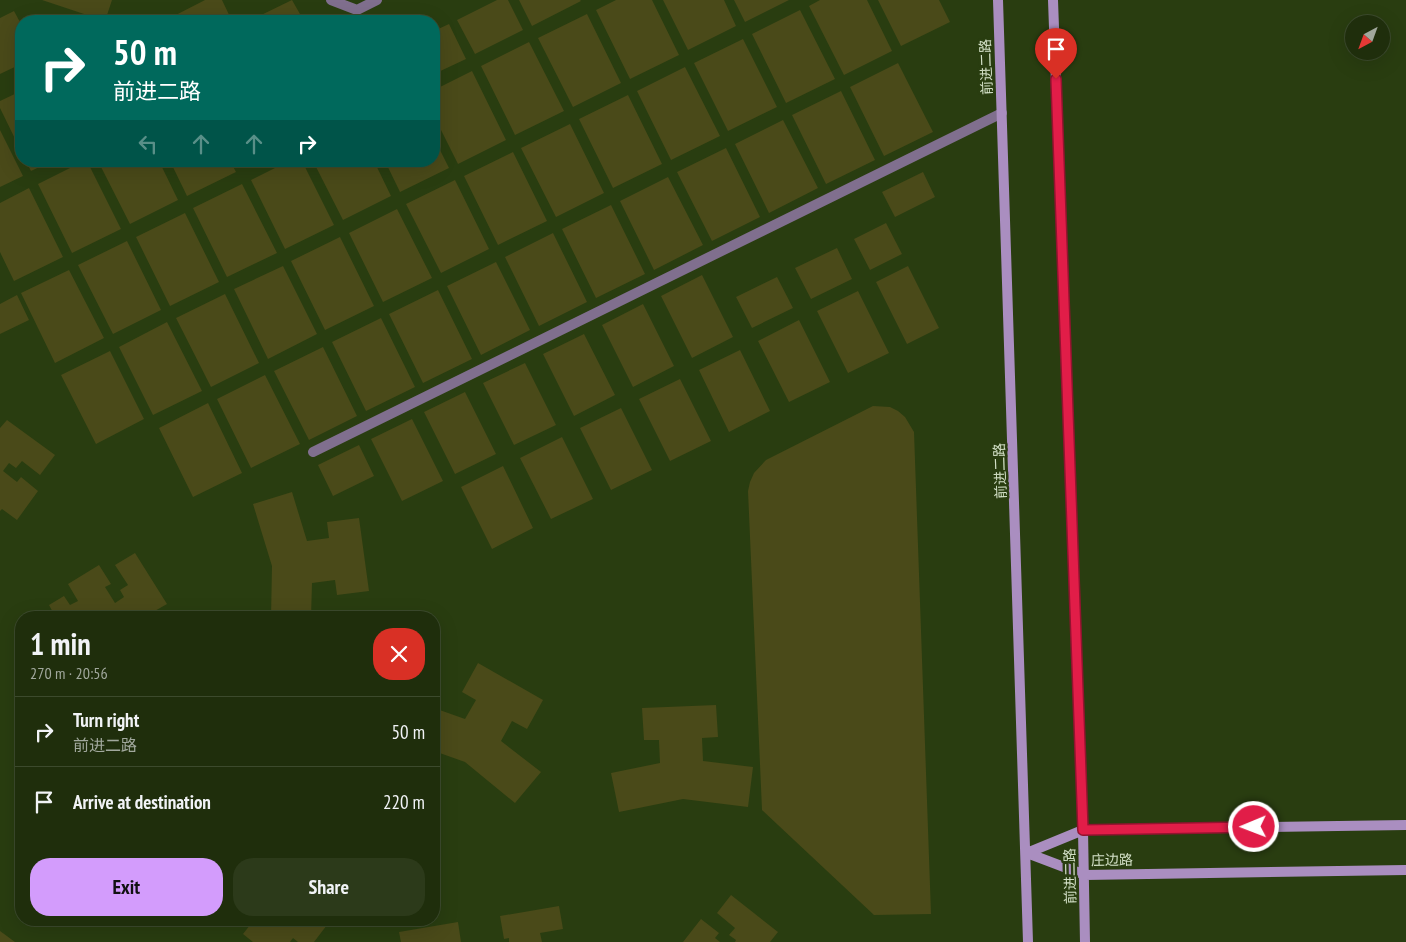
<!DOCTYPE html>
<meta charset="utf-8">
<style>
body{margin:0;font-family:"PT Sans Narrow","Noto Sans SC",sans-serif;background:#2c3a1a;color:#f1f3f6;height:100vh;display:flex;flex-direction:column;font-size:19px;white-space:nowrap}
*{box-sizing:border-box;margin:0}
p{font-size:16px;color:#a1a89d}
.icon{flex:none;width:28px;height:28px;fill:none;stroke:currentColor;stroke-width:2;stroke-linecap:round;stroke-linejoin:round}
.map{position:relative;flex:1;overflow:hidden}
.side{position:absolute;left:15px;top:611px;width:425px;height:315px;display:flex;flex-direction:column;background:#1f2e0c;border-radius:20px;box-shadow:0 5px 20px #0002,0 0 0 1px #3c4a2d}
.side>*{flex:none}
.hud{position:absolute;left:15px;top:15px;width:425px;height:152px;border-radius:20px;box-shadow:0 5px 20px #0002,0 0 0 1px #3c4a2d;background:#00695c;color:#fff;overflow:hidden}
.needle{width:32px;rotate:221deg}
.buttons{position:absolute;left:1345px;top:15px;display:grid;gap:10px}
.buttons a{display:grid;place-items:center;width:45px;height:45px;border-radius:50%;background:#1f2e0c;box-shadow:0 5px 20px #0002,0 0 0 1px #3c4a2d;font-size:25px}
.pin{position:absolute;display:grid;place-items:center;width:42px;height:42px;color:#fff;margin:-51px -21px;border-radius:50% 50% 50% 0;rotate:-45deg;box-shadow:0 0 5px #0007}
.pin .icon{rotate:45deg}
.me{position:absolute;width:55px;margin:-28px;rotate:269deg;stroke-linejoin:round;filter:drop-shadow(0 0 4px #0008)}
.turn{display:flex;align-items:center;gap:18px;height:105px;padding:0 15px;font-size:22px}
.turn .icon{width:65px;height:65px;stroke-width:2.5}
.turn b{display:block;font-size:35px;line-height:42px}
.lanes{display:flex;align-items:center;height:48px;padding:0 15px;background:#0003;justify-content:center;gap:25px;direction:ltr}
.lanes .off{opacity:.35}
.round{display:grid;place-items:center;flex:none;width:52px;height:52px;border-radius:20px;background:#2c3a1a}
.overview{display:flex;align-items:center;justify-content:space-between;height:85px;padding:0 15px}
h1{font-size:30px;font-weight:800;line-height:38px}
.cta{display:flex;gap:10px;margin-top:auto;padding:10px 15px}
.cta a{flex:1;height:58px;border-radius:20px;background:#d39cfc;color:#111;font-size:20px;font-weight:800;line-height:58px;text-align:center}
.cta a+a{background:#2c3a1a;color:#f1f3f6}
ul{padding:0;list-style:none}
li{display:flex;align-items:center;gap:15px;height:70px;padding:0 15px;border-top:1px solid #3c4a2d}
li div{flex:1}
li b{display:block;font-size:19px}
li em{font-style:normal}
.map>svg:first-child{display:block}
</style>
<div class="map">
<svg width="1406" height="942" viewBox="0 0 1406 942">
<rect width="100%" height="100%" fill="#293d10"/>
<!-- building -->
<path fill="#4a4a19" d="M42,0h70l-7,21z
M205,0h17l10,21h-60l-2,-3z
M292,0l12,21h-55z
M497,0h11l15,30 -48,24 -18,-34z
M519,0h61l1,1 -49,25z
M616,0h36l27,55 -49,24 -34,-69z
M663,0h61l12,26 -48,24z
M734,0h55l-44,22z
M820,0h47l25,51 -48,24 -35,-69z
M878,0h61l11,22 -49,24z
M800,10l35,69 -49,24 -34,-69z
M14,11l7,13v40l-21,10v-56z
M587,14l34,69 -48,24 -35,-69z
M449,24l17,35 -32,15v-43z
M743,39l34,68 -49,24 -34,-68z
M529,42l35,69 -49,24 -34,-69z
M898,63l35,69 -49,24 -34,-69z
M685,67l35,69 -49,24 -34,-69z
M472,71l34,69 -48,24 -24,-48v-26z
M21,91v60l-21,-43v-7z
M841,91l34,69 -49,24 -34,-69z
M628,95l34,69 -49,24 -34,-69z
M783,120l35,68 -49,25 -34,-69z
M570,124l34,69 -48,24 -35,-69z
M0,130l23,46 -23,11z
M434,138l15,30 -49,24 -15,-31h49z
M726,148l34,69 -48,24 -35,-69z
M513,152l34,69 -49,24 -34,-69z
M26,161h26l-21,10z
M84,161h3l34,68 -49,24 -34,-69z
M98,161h61l19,39 -48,24z
M170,161h60l6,11 -49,24z
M241,161h16l-12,7z
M289,161h13l32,64 -49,24 -34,-69z
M313,161h61l17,35 -48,24z
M923,172l12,25 -40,20 -13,-25z
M668,177l35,68 -49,25 -34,-69z
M455,180l34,69 -48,24 -35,-69z
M242,184l35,69 -50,24 -34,-69z
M29,188l34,69 -49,24 -14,-29v-49z
M611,205l34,69 -49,24 -34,-69z
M397,209l35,69 -49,24 -34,-69z
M185,213l34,69 -49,24 -34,-69z
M886,223l16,31 -32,16 -16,-31z
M553,233l34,69 -48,24 -34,-69z
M340,237l34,69 -49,24 -34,-69z
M127,241l34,69 -48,24 -35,-69z
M837,248l15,31 -41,20 -16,-31z
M496,262l34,68 -49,25 -34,-69z
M283,266l34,68 -49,25 -34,-70z
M908,266l31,62 -32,16 -31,-62z
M69,270l35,68 -49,25 -34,-70z
M702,275l31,62 -41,21 -31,-62z
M777,277l16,31 -41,20 -16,-31z
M438,290l34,69 -49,24 -34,-69z
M858,291l31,62 -41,20 -31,-62z
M225,294l34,69 -48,24 -35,-69z
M17,295l12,25 -29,14v-30z
M643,304l31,62 -41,21 -31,-62z
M381,318l34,69 -49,24 -34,-69z
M799,320l31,62 -41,20 -31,-61z
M167,322l35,69 -49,24 -34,-68z
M584,334l31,61 -41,21 -31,-62z
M323,347l34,69 -48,24 -35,-69z
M740,350l30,61 -41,21 -30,-62z
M110,351l34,68 -48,25 -35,-69z
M525,363l31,62 -42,20 -31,-62z
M265,375l35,69 -49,24 -34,-69z
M680,379l31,62 -41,20 -31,-62z
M465,392l31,62 -41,20 -31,-62z
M208,403l34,70 -49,24 -34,-69z
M873,406l17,1 8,4 7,6 9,15 17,482 -57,1 -112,-105 -14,-319 2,-9 4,-9 12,-13z
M621,408l31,62 -41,20 -31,-62z
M412,419l31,62 -41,20 -31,-62z
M7,420l48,35 -15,20 -18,-14 -6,7 -7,-5 -6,8 14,11 4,-5 17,14 -21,29 -15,-11 -2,2v-83z
M562,437l31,62 -42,20 -31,-61z
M359,445l15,31 -41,20 -15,-31z
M503,466l30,62 -41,21 -31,-62z
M292,492l15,49 22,-3 -2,-16 32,-4 10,73 -32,4 -2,-15 -23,3 -1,35h-40l1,-52 -19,-62z
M135,553l32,51 -21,12 -2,-4 -8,6h-80l-7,-13 15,-9 6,9 8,-4 -10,-17 31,-19 12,19 -6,3 10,16 9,-6 -4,-7 8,-5 -13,-20z
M478,663l65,37 -16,29 -15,-8 -11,20 40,31 -26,31 -50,-41 -31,-11v-43l31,11 11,-19 -14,-8z
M716,705l2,32 -16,1 1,23 50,6 -5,40 -65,-8 -64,13 -8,-39 49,-10 -1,-23h-15l-2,-32z
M731,895l47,37 -8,10h-35l1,-2 -7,-5 6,-7 -18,-15z
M559,906l4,23 -23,4 2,9h-33v-4l-5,1 -4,-23z
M701,919l18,14 -4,5 5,4h-37z
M254,920l9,6 5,-6 62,1 -16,21h-16l-5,-4 -3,4h-37l-10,-8z
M458,922l3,20h-60l-2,-10z
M0,931l15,11h-15z"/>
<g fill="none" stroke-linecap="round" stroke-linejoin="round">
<!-- minor -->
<path stroke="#806f8e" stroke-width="10" d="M331,0l26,10 20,-10
M313,452l689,-339"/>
<!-- secondary -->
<path stroke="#aa8ec0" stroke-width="10" d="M998,0l30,942
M1053,0l30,830 2,112
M1027,853l56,-23 323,-5
M1027,853l58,22 321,-5"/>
</g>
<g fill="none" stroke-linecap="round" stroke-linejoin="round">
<defs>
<path id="route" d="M1056,79l27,751 171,-3"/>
</defs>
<!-- route casing -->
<use href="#route" stroke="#92132f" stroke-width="12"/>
<!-- route -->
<use href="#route" stroke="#e11d48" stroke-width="9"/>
</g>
<g text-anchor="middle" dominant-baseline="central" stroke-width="5" stroke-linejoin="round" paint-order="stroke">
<!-- street labels -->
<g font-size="14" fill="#d3e0c7" stroke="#293d10">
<text transform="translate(986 67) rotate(-92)">前进二路</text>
<text transform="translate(1000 471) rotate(-92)">前进二路</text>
<text transform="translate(1112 860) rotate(-1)">庄边路</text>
<text transform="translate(1070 876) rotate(-91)">前进二路</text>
</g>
</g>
</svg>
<div class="buttons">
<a><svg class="needle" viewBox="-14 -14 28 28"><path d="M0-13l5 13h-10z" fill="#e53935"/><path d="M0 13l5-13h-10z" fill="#a1a89d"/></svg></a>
</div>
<div class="pin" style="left:1056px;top:79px;background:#d93025"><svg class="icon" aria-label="arrive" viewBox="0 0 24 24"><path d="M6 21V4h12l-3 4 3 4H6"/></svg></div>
<svg class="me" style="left:1254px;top:827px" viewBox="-20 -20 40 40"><circle r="17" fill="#e11d48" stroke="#fff" stroke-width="3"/><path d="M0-11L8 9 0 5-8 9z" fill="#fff"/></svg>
<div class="hud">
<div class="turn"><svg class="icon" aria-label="right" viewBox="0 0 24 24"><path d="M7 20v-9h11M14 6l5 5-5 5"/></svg><div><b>50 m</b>前进二路</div></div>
<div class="lanes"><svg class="icon off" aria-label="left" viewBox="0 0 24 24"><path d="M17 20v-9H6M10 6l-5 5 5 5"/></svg><svg class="icon off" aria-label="ahead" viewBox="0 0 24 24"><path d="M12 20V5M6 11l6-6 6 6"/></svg><svg class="icon off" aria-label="ahead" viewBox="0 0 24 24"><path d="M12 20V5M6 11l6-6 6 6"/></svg><svg class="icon" aria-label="right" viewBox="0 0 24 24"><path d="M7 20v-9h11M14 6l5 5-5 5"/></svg></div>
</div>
<section class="side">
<div class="overview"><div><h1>1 min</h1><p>270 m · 20:56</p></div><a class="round" style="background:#d93025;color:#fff"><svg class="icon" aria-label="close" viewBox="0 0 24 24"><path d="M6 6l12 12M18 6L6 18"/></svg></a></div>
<ul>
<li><svg class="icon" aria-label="right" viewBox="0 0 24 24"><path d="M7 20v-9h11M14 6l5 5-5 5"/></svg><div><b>Turn right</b><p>前进二路</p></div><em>50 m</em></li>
<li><svg class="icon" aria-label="arrive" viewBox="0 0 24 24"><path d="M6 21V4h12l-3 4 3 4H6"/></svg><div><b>Arrive at destination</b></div><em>220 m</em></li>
</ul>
<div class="cta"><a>Exit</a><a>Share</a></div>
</section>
</div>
